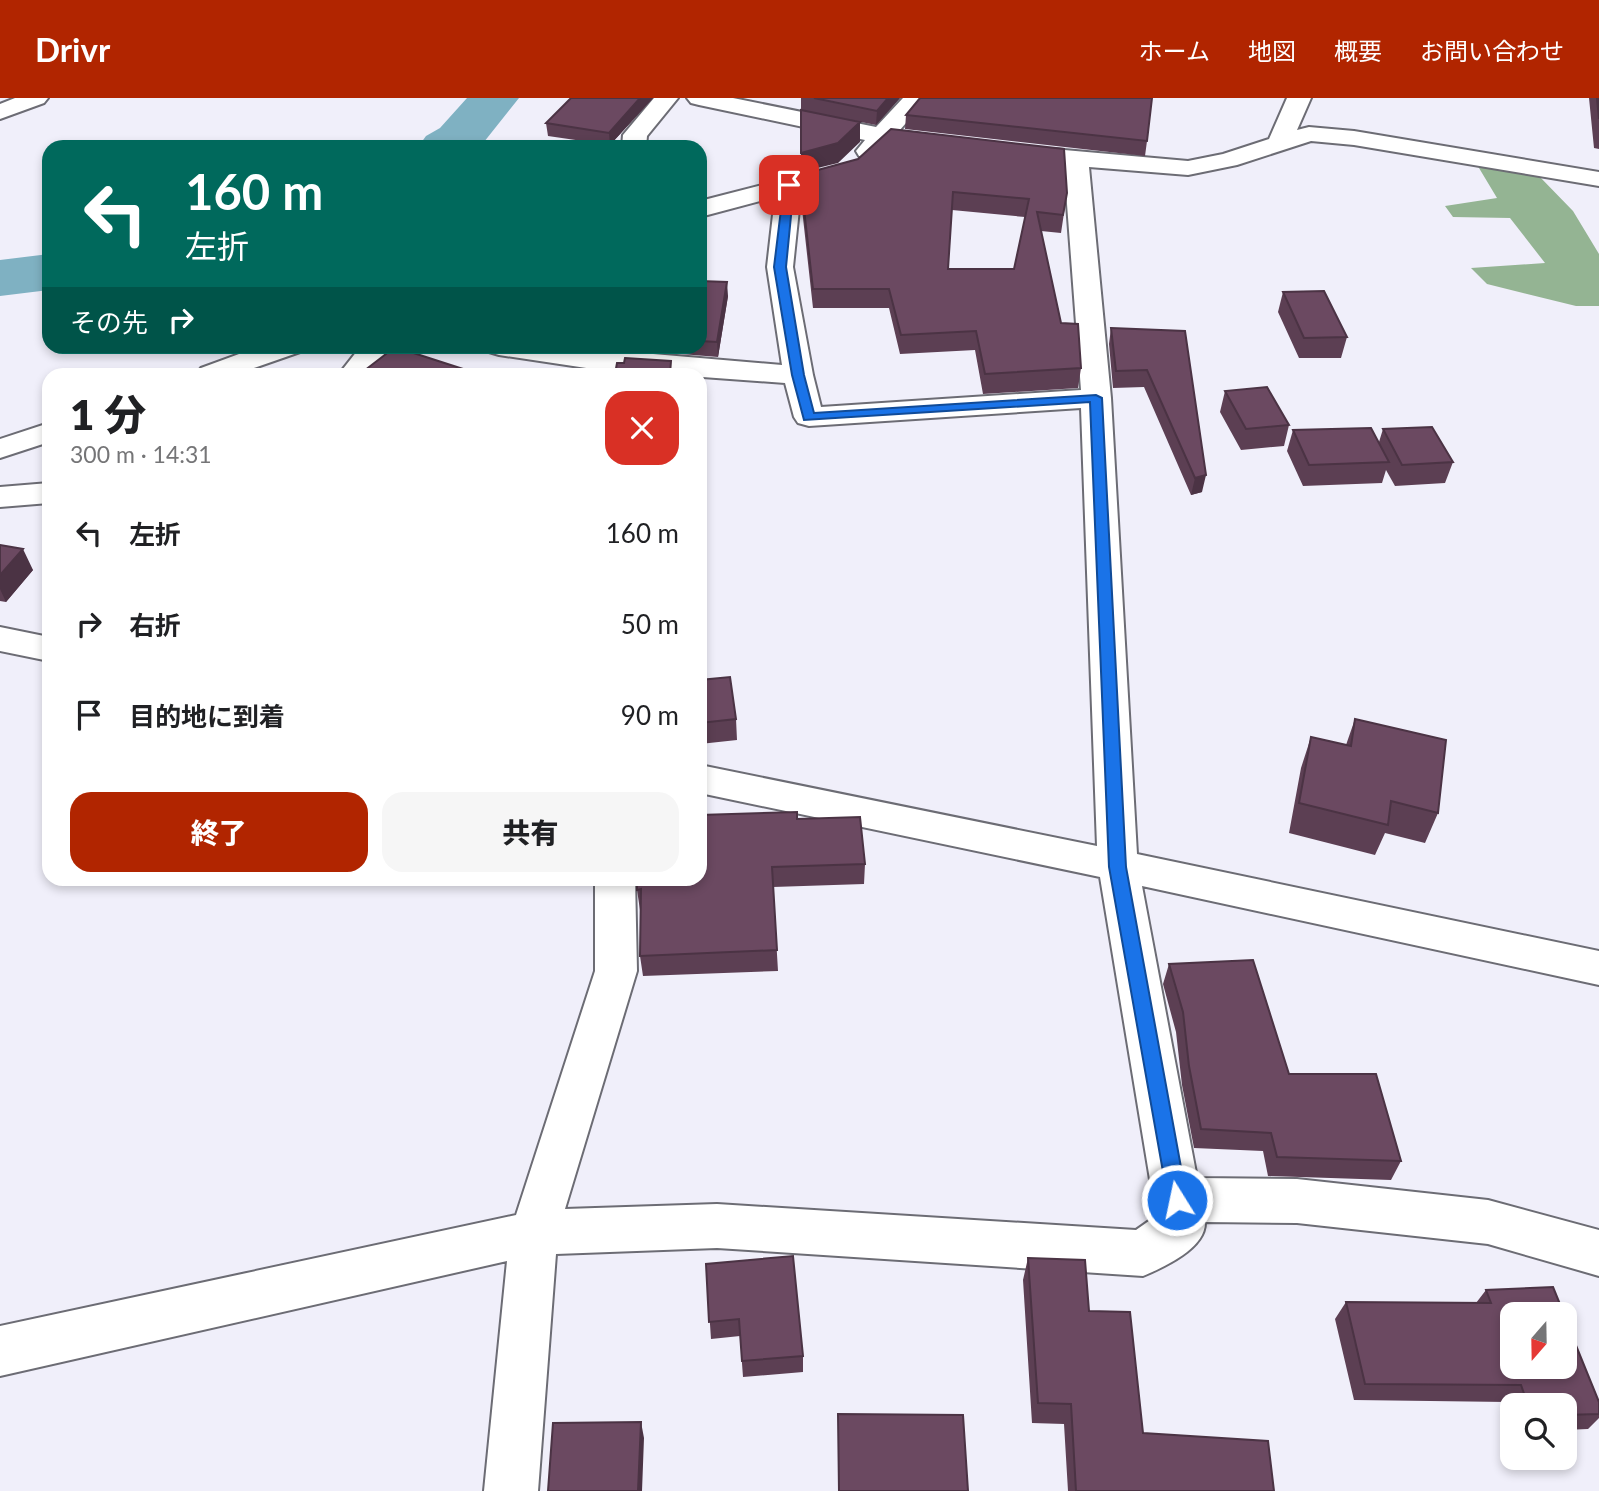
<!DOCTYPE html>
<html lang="ja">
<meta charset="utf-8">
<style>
body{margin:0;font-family:Lato,"Noto Sans JP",sans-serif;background:#f6f6f6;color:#202124;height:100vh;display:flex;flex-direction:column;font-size:26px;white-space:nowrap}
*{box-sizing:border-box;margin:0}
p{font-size:23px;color:#757577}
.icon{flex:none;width:38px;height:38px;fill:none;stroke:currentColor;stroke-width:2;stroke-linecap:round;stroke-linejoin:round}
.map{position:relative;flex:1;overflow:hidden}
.sheet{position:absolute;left:42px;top:270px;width:665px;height:518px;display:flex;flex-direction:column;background:#fff;border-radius:21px;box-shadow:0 4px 10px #0003}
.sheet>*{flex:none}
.top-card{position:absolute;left:42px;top:42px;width:665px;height:214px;border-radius:21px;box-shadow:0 4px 10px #0003;background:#00695c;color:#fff;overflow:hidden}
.needle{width:46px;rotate:200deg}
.tools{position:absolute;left:1500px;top:1204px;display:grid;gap:14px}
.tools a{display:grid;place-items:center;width:77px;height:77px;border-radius:14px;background:#fff;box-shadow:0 4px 10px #0003;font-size:35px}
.pin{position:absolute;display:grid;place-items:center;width:60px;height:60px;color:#fff;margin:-30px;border-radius:14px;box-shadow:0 4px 10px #0006}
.me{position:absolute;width:77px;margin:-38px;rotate:350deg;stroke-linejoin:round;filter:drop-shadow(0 0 5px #0008)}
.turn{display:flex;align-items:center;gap:24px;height:147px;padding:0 28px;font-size:32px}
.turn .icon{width:91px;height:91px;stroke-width:2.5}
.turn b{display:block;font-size:49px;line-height:60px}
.then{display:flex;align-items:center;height:66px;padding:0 28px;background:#0003;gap:14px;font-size:26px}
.round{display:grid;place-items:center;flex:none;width:74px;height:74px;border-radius:21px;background:#f6f6f6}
.overview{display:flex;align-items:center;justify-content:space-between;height:119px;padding:0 28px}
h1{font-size:42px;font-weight:800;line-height:52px}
.cta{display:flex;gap:14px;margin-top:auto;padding:14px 28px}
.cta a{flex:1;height:80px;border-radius:21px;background:#b12500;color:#fff;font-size:28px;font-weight:800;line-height:80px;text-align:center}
.cta a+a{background:#f6f6f6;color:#202124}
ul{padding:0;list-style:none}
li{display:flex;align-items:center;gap:21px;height:91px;padding:0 28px}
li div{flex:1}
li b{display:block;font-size:26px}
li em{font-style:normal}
header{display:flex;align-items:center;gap:42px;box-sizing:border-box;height:98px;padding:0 35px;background:#b12500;color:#fff}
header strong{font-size:33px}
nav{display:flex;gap:38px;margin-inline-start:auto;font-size:24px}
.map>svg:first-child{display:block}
</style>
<header>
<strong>Drivr</strong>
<nav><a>ホーム</a><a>地図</a><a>概要</a><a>お問い合わせ</a></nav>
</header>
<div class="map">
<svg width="1599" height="1393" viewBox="0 0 1599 1393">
<rect width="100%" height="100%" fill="#f0effa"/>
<!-- forest -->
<path fill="#94b493" d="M1473,60l66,18 34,35 26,43v52h-23l-89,-22 -16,-16 74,-5 -35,-45 -57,-1 -8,-11 52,-8z"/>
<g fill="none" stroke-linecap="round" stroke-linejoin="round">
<!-- stream -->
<path fill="#7fb1c2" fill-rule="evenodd" d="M19,176l5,3 -2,2 -22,15v-8z"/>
<!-- river -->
<path fill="#7fb1c2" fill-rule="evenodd" d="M467,0h52l-39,49h-62l8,-11 14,-8z
M49,156v36l-49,6v-36z"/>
<defs>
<path id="minor" d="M15,0h33l-4,5 -44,16v-15z
M654,0h24l-31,38 -1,11h-24l1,-12z
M687,0h46l143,29 27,-29h25l-29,33 44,6 3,5 -3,5 -9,2 -46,-5c-10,10 -14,16 -29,12l-3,-5 9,-11 -166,-35 -8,-2z
M1287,0h24l-14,32 12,-3 45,4 245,41v14l-245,-41 -43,-4 -74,24 -49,10 -99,-8 22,231 26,456 462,97v34l-457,-99 55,292 100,1 191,21 111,30v46l-111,-32 -191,-21 -92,-1c1,26 -41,45 -62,54l-426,-28 -161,6 -18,237h-54l23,-230 -507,115v-50l516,-111 79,-244v-93h40l2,93 -72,238 152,-5 419,26 20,-14 -56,-339 -400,-84v-28l397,81 -16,-438 -272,18 -11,-3 -4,-6 -9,-34 -192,-14 -94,-14 -10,-3 -4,-6h75l222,19 -15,-98 8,-70 -75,20v-16l113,-29 9,2 3,5 -3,5 -21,6 -8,77 20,108 8,32 260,-17 -17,-226 -20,-3 -3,-5 3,-5 9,-2 135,12 35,-7 46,-15z
M261,248h43l-4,6 -63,22h-41l5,-6z
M361,248h30l-23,28h-29z
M49,325v19l-49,16v-19z
M49,385v20l-49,4v-20z
M0,529l49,10v24l-49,-10z"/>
</defs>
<!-- minor casing -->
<use href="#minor" stroke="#6c6c74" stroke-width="4"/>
<!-- minor -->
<use href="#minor" fill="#fff" fill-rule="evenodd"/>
</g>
<!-- wall -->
<path fill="#5c3f53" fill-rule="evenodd" d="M571,0h82l-43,47 -62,-9 -2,-13z
M801,0h99l-24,27 -75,-15z
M1589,0h10v51l-5,-1z
M906,17l241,26 -2,15 -240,-27z
M802,93l265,2 -6,40 -20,-2 20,92 20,45 -3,20 -95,6 -8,-44 -75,4 -11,-46h-76l-11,-99zM952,112l73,7 -11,52h-66z
M700,183l28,15 -10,61 -86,-7v-4h68z
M1283,194l64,45 -6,21h-42l-21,-46z
M1111,230l74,3 17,161 -11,3 -47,-108 -31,1 -4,-44z
M1225,293l64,34 -5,21 -43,4 -21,-38z
M1383,331l70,33 -8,21 -50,3 -9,-16 -4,13 -79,3 -16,-35 6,-21 86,12z
M0,447l33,25 -27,32 -6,-1z
M700,582l36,39 1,21 -37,4z
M1355,621l83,94 -13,30 -40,-10 -10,22 -86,-22 12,-65 10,-31 35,8z
M797,721l68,45 -1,20 -91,3 5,84 -135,5 -3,-20 1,-46h-1l-3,-20z
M1169,866l120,110 112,87 -10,19 -123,-4 -5,-25 -69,-3 -12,-63 -6,-53 -13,-48z
M1028,1160l61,53 54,122 131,58h-206l-4,-67 -32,-1 -9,-143z
M706,1166l97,92v16l-60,5 -3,-41 -29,3z
M1486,1192l113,112v16l-11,11 -24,1v-25h-52v11l-5,-14 -153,-2 -19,-81 11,-17 130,1z
M838,1316l130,77h-130z"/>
<!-- shaded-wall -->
<path fill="#4b3344" d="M640,0h13l-43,47 -1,-12z
M888,0h12l-24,27 1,-14z
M860,24v20l-22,21 -37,9v-19z
M727,184l1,14 -10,61 -1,-15z
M1206,377l-4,17 -11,3 4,-17z
M23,451l10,21 -27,32 -6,-13v-14z
M641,1324l3,16 -2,53h-4z"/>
<!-- building -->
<path fill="#6b4961" stroke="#4b3344" stroke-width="2" fill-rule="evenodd" d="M571,0h69l-31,35 -63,-10z
M814,0h74l-11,13z
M920,0h232l-5,43 -241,-26z
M1597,0h2v21z
M801,12l59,12 -22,21 -37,10z
M891,31l173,20 3,44 -4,22 -26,-3 24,111 17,1 3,44 -96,6 -9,-43 -75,4 -12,-46h-76l-11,-98 1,-17 55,-15zM953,94l76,7 -15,70h-66z
M700,183l27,1 -10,60 -17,-1z
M1324,193l23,46 -43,1 -21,-46z
M1111,230l74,3 21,144 -11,3 -48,-108 -31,1z
M395,249l71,23 -5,4h-101z
M625,260l46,3 -1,13h-55l2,-11h7z
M1267,289l22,38 -43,4 -21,-38z
M1432,329l21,35 -51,3 -19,-36z
M1371,330l18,34 -80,3 -16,-35z
M0,447l23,4 -23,26z
M730,579l6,42 -36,4v-43z
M1355,621l91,21 -8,73 -47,-12 -3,24 -89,-22 12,-66 40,9z
M797,714v7l63,-2 5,47 -93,3 5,83 -137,6 1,-67 -4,1v-12h63v-63z
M1253,862l36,114h87l25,87 -124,-4 -6,-24 -70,-4 -12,-63 -6,-54 -14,-48z
M793,1158l10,100 -61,5 -3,-42 -30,3 -3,-58z
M1028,1160l57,2 4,51 41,1 13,121 125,8 6,50h-198l-5,-87 -33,-1z
M1553,1189l11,27h-52v53h52v-51l35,86v12l-35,1v-10h-36l-7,-20 -156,-1 -19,-82 145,1 -5,-13z
M838,1316l125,1 5,76h-129z
M641,1324l-3,69h-90l5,-68z"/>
<!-- route -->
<path fill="#1a73e8" stroke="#114b97" stroke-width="2" d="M789,84l5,3 -8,82 18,108 10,38 282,-18 6,3 24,469 61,333 -3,7 -7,2 -7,-2 -2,-7 -59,-333 -19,-465 -286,18 -12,-45 -18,-108 10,-82z"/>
</svg>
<div class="tools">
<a><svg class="needle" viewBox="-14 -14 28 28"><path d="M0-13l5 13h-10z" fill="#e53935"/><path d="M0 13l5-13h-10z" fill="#757577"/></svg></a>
<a><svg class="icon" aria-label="search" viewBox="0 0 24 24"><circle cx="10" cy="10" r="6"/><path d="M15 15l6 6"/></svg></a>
</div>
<div class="pin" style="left:789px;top:87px;background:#d93025"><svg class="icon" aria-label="arrive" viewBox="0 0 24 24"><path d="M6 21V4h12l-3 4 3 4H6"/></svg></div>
<svg class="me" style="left:1177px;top:1102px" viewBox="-20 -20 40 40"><circle r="17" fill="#1a73e8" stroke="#fff" stroke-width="3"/><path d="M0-11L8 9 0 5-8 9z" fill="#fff"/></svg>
<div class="top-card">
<div class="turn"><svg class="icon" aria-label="left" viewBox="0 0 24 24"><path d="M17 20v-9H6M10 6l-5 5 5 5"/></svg><div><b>160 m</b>左折</div></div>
<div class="then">その先<svg class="icon" aria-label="right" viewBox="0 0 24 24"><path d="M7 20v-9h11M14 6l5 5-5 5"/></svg></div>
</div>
<section class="sheet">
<div class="overview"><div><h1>1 分</h1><p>300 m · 14:31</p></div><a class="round" style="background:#d93025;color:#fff"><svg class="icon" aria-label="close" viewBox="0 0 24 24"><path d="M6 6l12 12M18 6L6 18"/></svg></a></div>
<ul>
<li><svg class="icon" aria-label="left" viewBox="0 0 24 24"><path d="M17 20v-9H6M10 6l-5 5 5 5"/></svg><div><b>左折</b></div><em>160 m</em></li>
<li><svg class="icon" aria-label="right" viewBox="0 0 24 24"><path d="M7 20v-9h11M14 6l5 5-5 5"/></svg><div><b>右折</b></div><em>50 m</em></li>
<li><svg class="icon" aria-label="arrive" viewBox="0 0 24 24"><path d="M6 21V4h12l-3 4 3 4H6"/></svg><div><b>目的地に到着</b></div><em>90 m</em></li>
</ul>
<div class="cta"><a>終了</a><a>共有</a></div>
</section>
</div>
